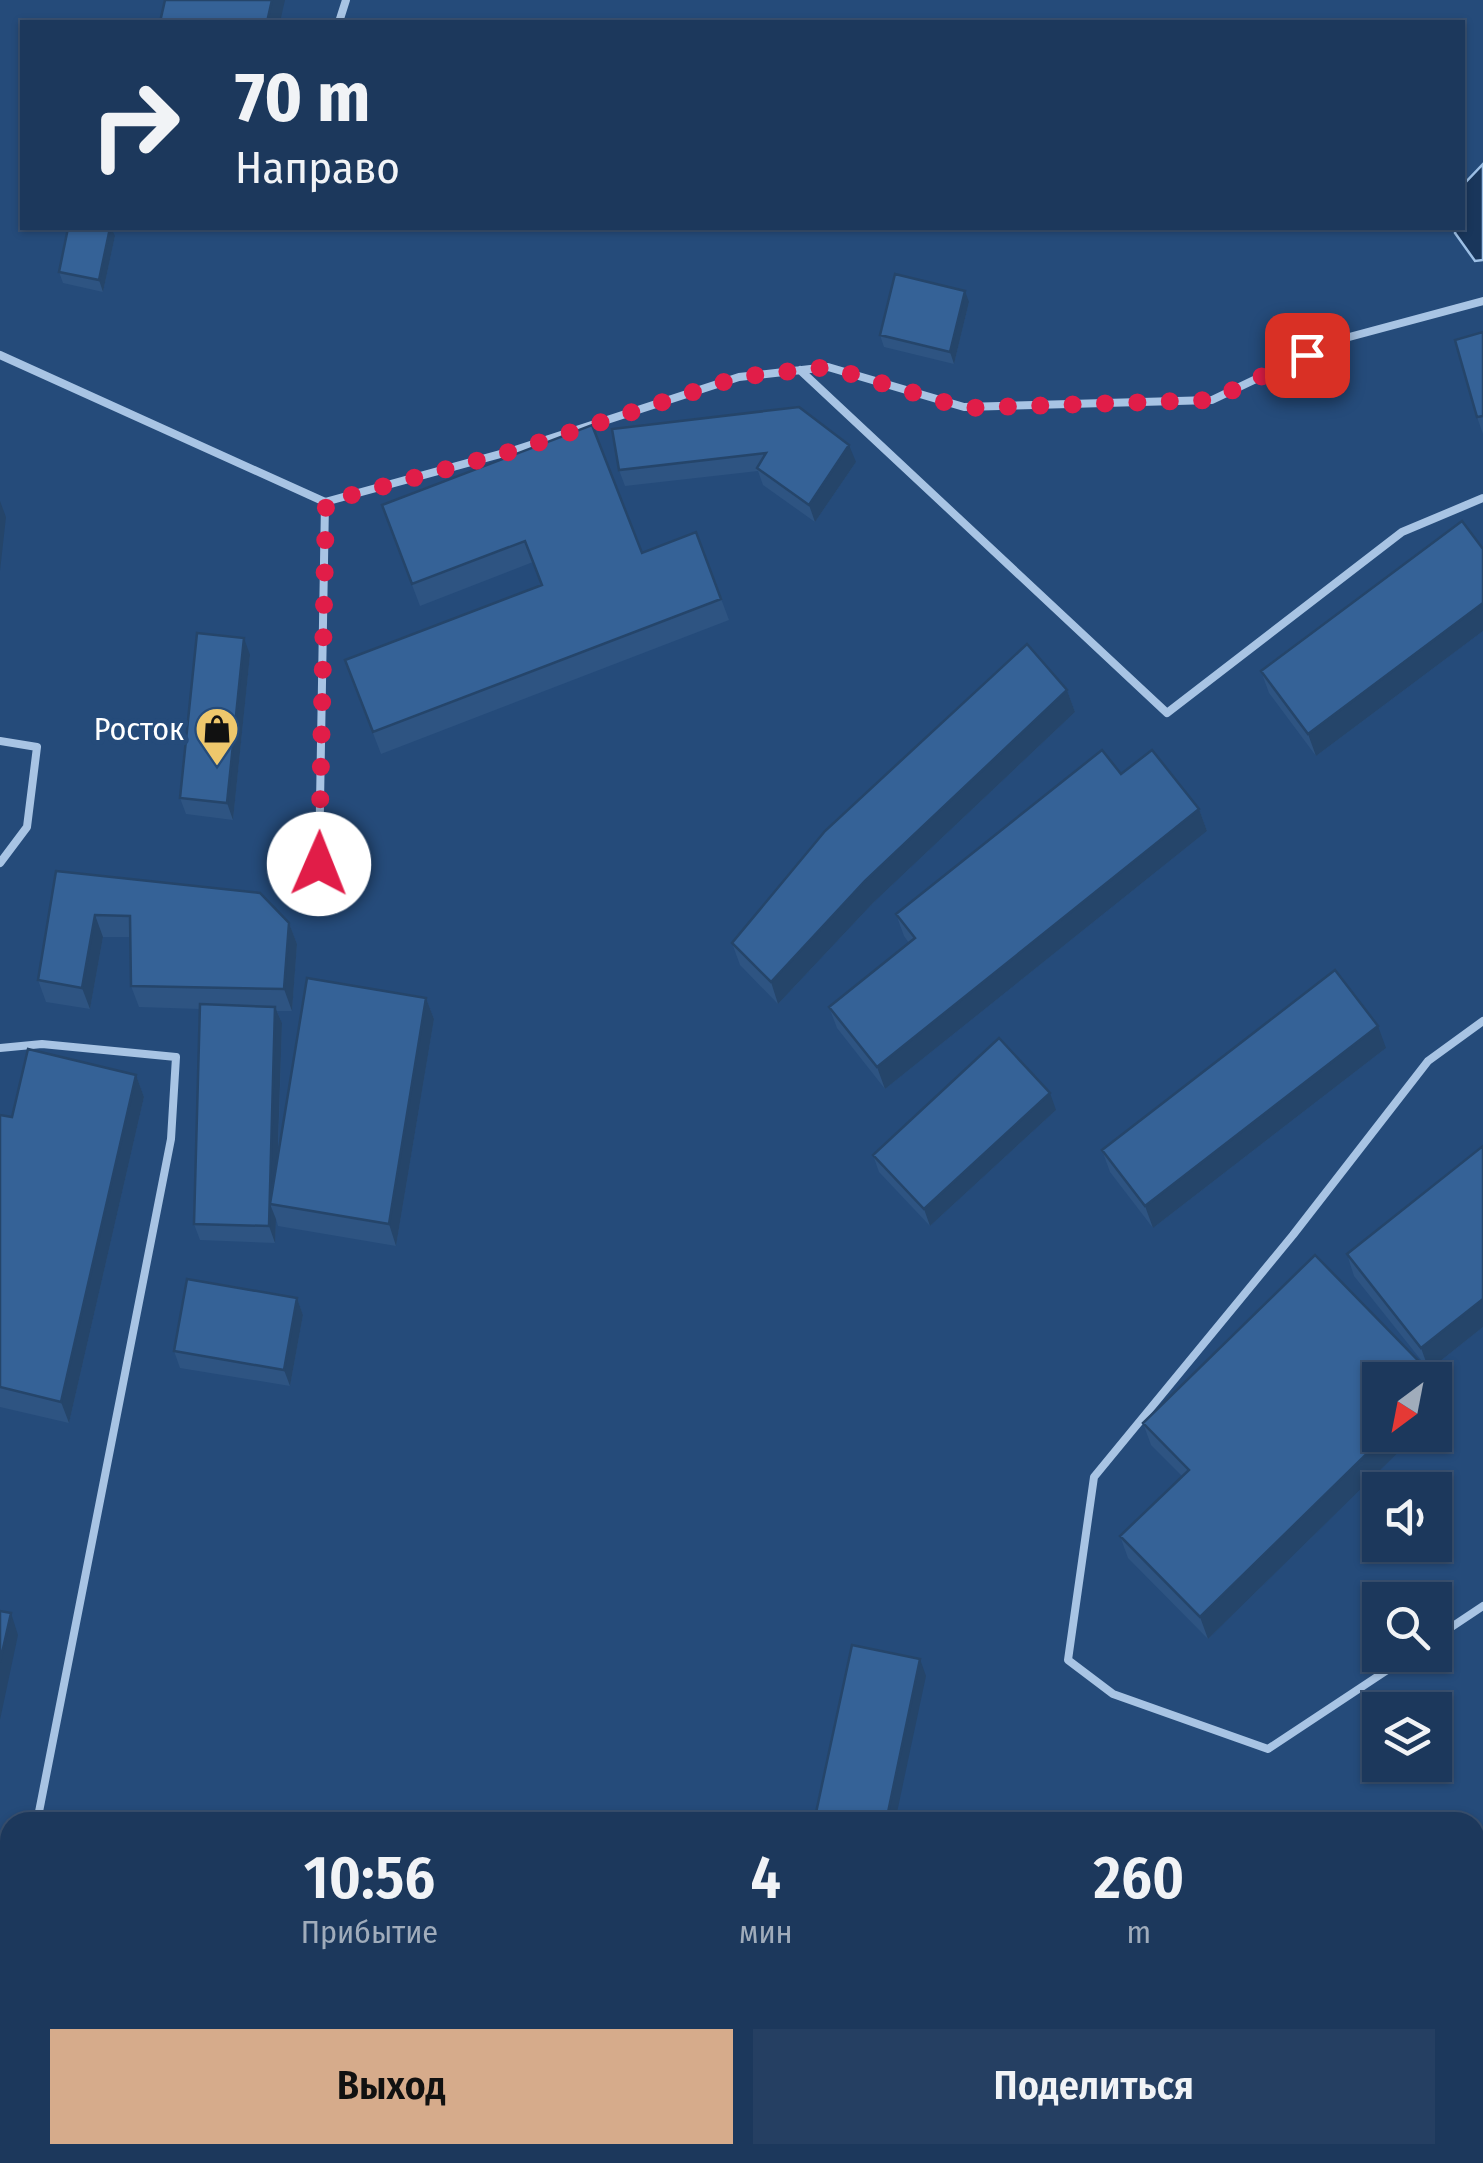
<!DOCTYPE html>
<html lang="ru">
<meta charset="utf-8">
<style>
body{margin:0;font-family:"Fira Sans Condensed",sans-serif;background:#253f62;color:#f1f3f6;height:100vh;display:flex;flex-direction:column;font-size:38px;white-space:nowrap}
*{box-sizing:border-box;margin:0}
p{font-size:32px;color:#a0acbb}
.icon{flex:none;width:55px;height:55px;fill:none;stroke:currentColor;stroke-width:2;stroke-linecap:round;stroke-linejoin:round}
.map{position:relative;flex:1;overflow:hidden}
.drawer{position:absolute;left:0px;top:1812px;width:1485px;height:352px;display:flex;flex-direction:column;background:#1c385c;border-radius:30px 30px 0 0;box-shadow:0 2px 8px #0004,0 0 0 2px #3a5272}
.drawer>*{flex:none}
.hud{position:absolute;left:20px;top:20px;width:1445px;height:210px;border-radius:0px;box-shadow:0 2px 8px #0004,0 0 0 2px #3a5272;background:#1c385c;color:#f1f3f6;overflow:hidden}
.needle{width:65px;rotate:212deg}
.buttons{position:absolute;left:1362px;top:1362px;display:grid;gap:20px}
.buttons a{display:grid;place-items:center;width:90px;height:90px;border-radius:0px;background:#1c385c;box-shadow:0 2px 8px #0004,0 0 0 2px #3a5272;font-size:50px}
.pin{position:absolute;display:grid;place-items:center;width:85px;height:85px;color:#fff;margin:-42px;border-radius:20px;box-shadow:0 5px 15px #0006}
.me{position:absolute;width:110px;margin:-55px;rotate:1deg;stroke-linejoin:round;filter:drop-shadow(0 0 8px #0008)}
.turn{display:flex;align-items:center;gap:35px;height:210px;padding:0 50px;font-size:45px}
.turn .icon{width:130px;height:130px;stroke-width:2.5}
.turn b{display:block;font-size:70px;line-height:85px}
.eta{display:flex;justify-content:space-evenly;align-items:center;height:170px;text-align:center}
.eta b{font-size:60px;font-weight:600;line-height:70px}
.primary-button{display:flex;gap:20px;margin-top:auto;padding:20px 50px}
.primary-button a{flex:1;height:115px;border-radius:0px;background:#d6ab8b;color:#111;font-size:40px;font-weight:600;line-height:115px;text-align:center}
.primary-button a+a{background:#253f62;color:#f1f3f6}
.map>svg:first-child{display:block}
</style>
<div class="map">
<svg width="1483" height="2163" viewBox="0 0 1483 2163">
<rect width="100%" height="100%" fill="#254b7a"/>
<!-- water -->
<path fill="#19365b" stroke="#9cbfe5" stroke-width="2.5" d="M1483,164v96l-8,1 -20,-28 1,-5h6l1,-43z"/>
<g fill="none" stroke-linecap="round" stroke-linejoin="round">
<!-- service -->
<path stroke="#a8c4e4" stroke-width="8" d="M339,22l7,-22
M0,355l325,147 -6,362
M800,370l367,343 235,-181 81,-34
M325,502l190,-52 224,-73 89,-10 136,40 248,-7 126,-60 145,-39
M0,741l37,6 -10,80 -27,36
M0,1048l42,-4 134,13 -5,82 -134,683
M1435,1638l48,-32
M1410,1655l-142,94 -155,-55 -45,-34 26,-183 199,-242 135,-174 55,-40
M0,1980l6,1 -6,33
M6,1981l4,-20"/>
</g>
<!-- wall -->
<path fill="#2e5482" d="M115,236l-12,56 -40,-9 -4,-11z
M969,302l-15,62 -70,-17 -4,-12z
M1483,332v102l-6,-17z
M612,429l244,33 -41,60 -52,-37 -5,-14 -133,15 -6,-16z
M382,505l260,48 54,-21 33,88 -348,134 -36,-94 196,-75 -8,-23 -113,44z
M1483,549v82l-167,125 -47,-63 -8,-22z
M250,655l-17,165 -47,-6 -6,-16z
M1067,690l8,22 -202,191 -95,101 -38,-39 -8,-22z
M1121,774l78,35 8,22 -322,258 -48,-61 -8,-21 80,-64 -5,-7 -8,-22z
M56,871l233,52 8,21 -5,67h-15l5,12 -4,136 148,-161 8,21 -38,227 -118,-20 -2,-7 -1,24 -75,-3 -6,-16 6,-215 -61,-2 -8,-21 -1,-49h-27l-13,72 -44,-7 -8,-22z
M1386,1048l-233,180 -43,-56 -8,-22z
M136,1075l8,22 -75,326 -69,-16v-292l12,2z
M1056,1110l-126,116 -51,-54 -6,-17z
M1483,1146v181l-54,43 -75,-94 -7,-22z
M1315,1255l125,128 8,21 -13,13v-37h-55v55h36l-208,204 -80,-81 -8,-22 62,-60 -31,-31 -8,-22z
M297,1298l6,17 -13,71 -110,-18 -6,-17z"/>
<!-- shaded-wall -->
<path fill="#25456a" d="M272,0h13l-5,22h-13z
M110,228h1l4,8 -12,56 -4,-12z
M965,291l4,11 -15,62 -4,-12z
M849,445l7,17 -41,60 -6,-17z
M0,501l6,16 -6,54z
M1483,603v28l-167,125 -8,-22z
M244,638l6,17 -17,165 -6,-17z
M1067,690l8,22 -202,191 -95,101 -7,-22 94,-101z
M1199,809l8,22 -322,258 -8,-22z
M95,915l8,22 -13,72 -8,-21z
M289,923l8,21 -5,67 -8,-22z
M426,998l8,21 -38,227 -7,-22z
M275,1007l7,16 -6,182 -6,-1 6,15 -1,24 -6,-17z
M1378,1026l8,22 -233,180 -8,-22z
M136,1075l8,22 -75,326 -8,-21z
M1050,1093l6,17 -126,116 -6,-17z
M297,1298l6,17 -13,71 -6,-16z
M1483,1299v28l-54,43 -8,-22z
M1440,1383l8,21 -13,13v-30z
M1386,1435h30l-208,204 -8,-22z
M11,1613l7,22 -18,85v-58z
M920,1659l6,17 -31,146h-9z
M199,2155h13l-2,8h-13z"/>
<!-- building -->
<path fill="#356297" stroke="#25456a" stroke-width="2.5" d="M165,0h107l-5,22h-107z
M68,228h42l-11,52 -40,-8z
M895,274l70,17 -15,61 -70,-17z
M1483,332v84l-6,1 -22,-77z
M799,407l50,38 -40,60 -52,-37 9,-15 -147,17 -7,-41z
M592,425l50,128 54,-21 25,67 -348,133 -28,-72 197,-75 -17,-44 -113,43 -30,-79z
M1462,521l21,28v54l-175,131 -47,-63z
M197,633l47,5 -17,165 -47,-5z
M1027,644l40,46 -202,191 -94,101 -39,-39 93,-112z
M1102,750l19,24 31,-24 47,59 -322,258 -48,-60 86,-69 -19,-24z
M56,871l204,22 29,30 -5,66 -153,-3 -1,-70 -35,-1 -13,73 -44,-8z
M1335,970l43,56 -233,180 -43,-56z
M307,978l119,20 -37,226 -119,-20z
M200,1004l75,3 -6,219 -75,-2z
M999,1038l51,55 -126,116 -51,-54z
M28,1049l108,26 -75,327 -61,-15v-272l12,2z
M1483,1146v153l-62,49 -74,-94z
M1315,1255l125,128 -5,4v-7h-55v55h6l-186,182 -80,-81 69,-66 -46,-47z
M187,1279l110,19 -13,72 -110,-19z
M0,1611l11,2 -11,49z
M852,1645l68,14 -34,163h-72z
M196,1818l19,4h-20z
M10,2092v63h189l-2,8h-197v-25z"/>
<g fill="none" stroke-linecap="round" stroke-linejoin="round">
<!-- route -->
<path stroke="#e11d48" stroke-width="18" stroke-dasharray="0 32.4" d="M319,864l7,-362 190,-52 223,-73 89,-10 136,41 248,-8 95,-45"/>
</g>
<!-- icons -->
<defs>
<symbol id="shop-pin" viewBox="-11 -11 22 30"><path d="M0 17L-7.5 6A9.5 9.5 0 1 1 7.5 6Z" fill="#eec76c" stroke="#254b7a"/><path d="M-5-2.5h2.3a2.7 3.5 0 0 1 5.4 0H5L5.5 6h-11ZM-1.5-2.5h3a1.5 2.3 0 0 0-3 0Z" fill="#111"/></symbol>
</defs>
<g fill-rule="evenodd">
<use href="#shop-pin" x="192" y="704" width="50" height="68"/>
</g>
<g text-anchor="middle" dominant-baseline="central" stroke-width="10" stroke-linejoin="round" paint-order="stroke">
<!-- poi labels -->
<g font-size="32" fill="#fff" stroke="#254b7a" text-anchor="end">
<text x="184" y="729">Росток</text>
</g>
</g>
</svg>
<div class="buttons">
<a><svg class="needle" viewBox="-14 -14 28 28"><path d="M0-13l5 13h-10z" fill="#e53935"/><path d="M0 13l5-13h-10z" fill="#a0acbb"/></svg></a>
<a><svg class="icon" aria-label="sound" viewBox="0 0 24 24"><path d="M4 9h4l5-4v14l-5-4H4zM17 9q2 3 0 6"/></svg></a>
<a><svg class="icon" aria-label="search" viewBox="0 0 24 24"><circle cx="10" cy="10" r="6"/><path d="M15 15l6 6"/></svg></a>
<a><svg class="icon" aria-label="layers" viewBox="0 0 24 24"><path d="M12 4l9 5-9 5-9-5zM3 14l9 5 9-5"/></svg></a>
</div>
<div class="pin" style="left:1307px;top:355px;background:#d93025"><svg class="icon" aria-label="arrive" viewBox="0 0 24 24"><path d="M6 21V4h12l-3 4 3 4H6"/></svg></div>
<svg class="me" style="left:319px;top:864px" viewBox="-20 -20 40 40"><circle r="19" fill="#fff"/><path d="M0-13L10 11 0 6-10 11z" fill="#e11d48"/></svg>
<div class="hud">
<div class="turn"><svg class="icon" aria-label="right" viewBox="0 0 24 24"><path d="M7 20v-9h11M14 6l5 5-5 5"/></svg><div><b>70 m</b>Направо</div></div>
</div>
<section class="drawer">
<div class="eta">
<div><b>10:56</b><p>Прибытие</p></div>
<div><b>4</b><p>мин</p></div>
<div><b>260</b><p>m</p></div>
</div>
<div class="primary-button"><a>Выход</a><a>Поделиться</a></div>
</section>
</div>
